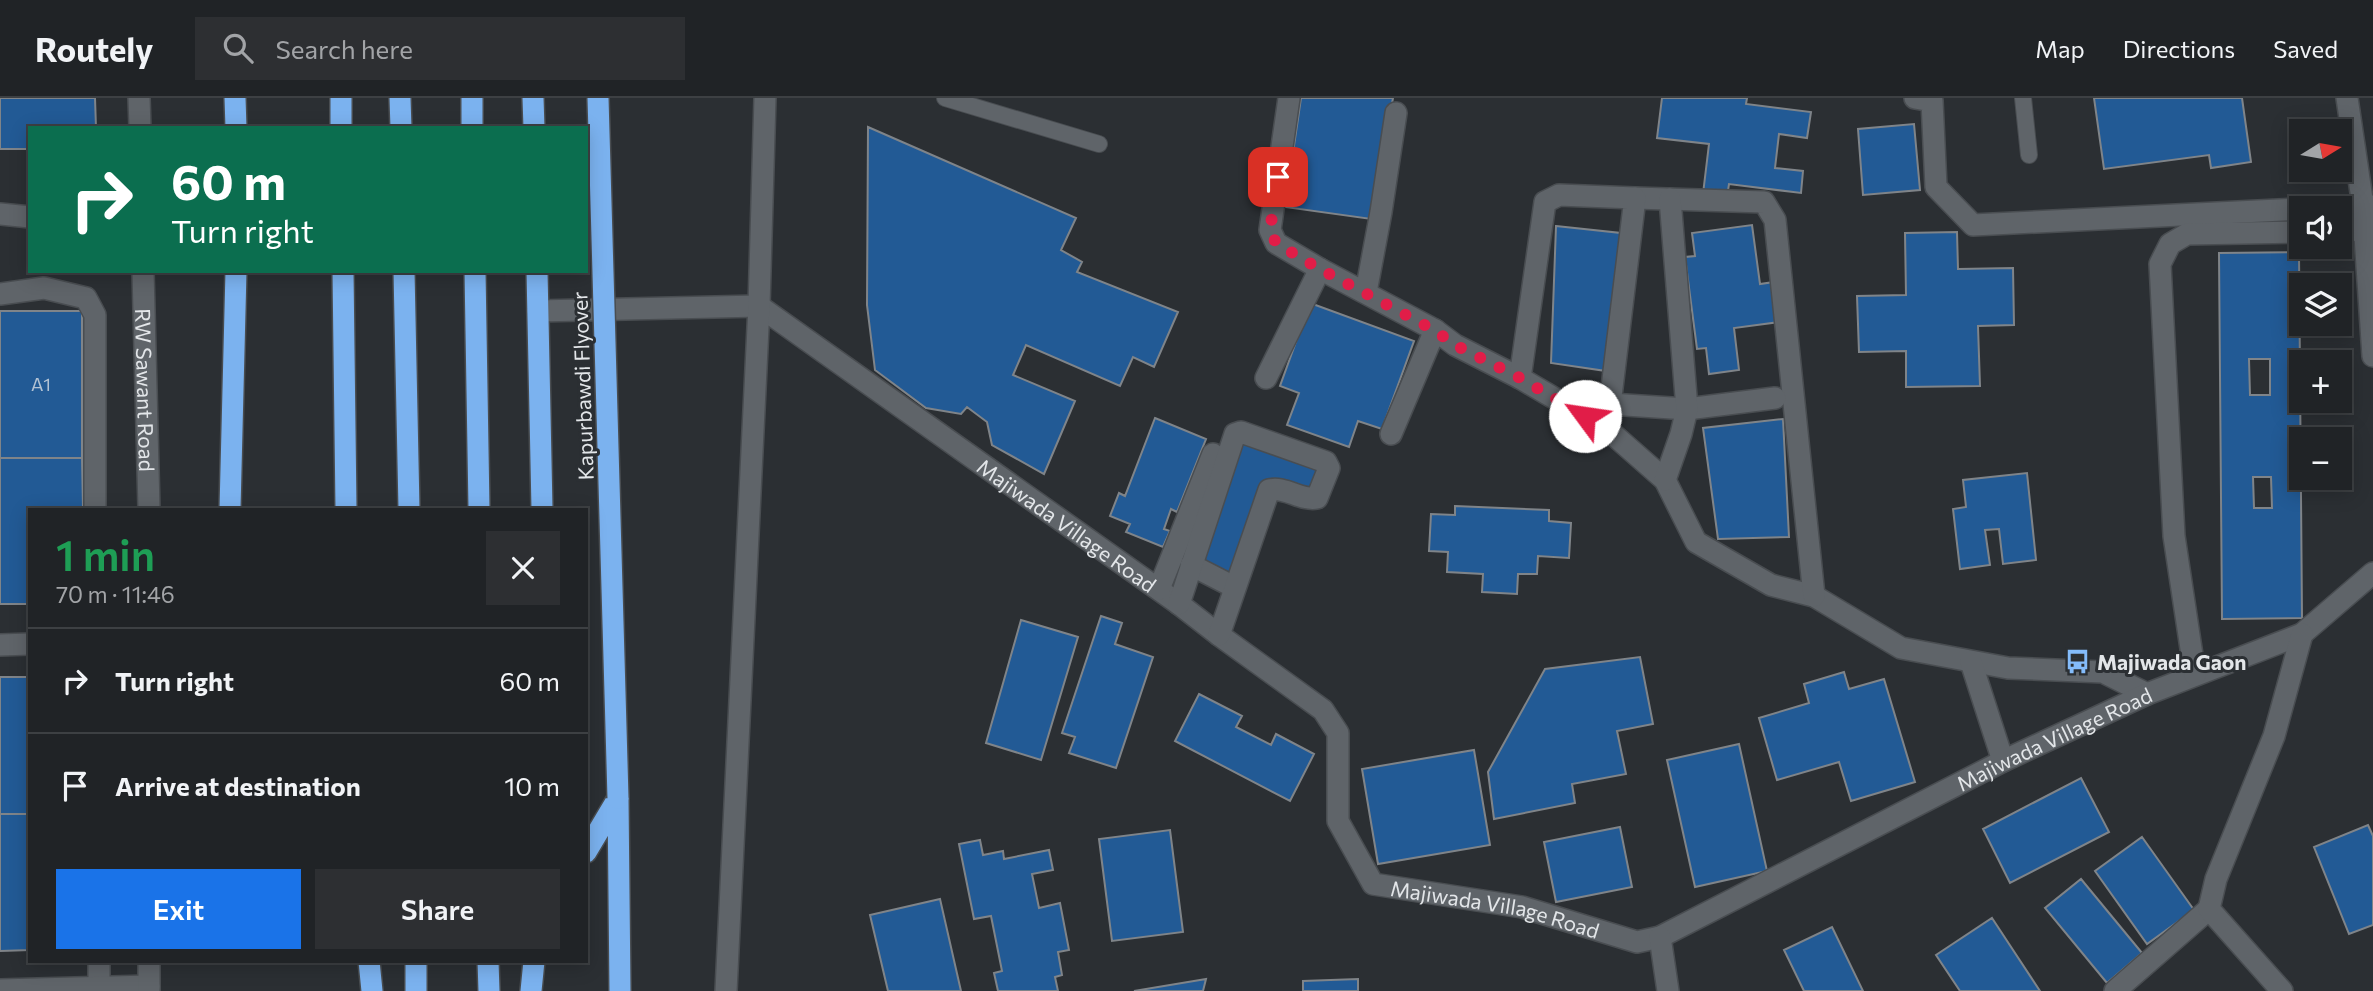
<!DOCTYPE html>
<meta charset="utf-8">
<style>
body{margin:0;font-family:Commissioner,sans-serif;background:#2d2f32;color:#f1f3f6;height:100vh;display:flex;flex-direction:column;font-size:26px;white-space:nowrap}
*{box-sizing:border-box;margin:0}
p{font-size:23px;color:#a2a4a7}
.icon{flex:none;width:38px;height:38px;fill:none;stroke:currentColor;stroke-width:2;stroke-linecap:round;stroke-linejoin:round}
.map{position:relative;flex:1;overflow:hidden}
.details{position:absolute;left:28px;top:410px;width:560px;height:455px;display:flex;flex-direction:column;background:#202326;border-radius:0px;box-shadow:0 4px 18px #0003,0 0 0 2px #3d4043}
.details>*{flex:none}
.banner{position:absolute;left:28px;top:28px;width:560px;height:147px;border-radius:0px;box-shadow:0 4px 18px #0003,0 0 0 2px #3d4043;background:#0b6e4f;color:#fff;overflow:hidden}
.needle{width:46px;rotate:79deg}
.buttons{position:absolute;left:2289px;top:21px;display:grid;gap:14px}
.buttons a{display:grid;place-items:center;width:63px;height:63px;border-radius:0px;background:#202326;box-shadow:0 4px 18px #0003,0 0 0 2px #3d4043;font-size:35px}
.pin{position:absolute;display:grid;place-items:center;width:60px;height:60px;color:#fff;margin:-30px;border-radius:14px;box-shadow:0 4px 10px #0006}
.me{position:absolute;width:77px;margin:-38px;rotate:301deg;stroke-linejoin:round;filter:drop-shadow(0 0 5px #0008)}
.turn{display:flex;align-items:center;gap:24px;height:147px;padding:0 28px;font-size:32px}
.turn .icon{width:91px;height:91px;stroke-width:2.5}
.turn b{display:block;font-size:49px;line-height:60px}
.round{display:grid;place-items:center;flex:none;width:74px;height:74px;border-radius:0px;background:#2d2f32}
.head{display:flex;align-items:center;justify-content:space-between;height:119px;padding:0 28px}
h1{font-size:42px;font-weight:600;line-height:52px;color:#1e9e55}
.cta{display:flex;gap:14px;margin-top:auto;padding:14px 28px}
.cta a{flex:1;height:80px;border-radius:0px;background:#1a73e8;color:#fff;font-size:28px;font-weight:600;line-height:80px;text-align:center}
.cta a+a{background:#2d2f32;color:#f1f3f6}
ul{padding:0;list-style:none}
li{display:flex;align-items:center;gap:21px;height:105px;padding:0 28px;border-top:2px solid #3d4043}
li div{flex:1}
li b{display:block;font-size:26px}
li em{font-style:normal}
header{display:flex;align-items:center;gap:42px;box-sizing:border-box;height:98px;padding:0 35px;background:#202326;border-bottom:2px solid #3d4043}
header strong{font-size:33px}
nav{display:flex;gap:38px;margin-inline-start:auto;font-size:24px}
.search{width:490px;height:63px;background:#2d2f32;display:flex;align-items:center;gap:18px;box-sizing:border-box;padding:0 24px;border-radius:0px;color:#a2a4a7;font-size:26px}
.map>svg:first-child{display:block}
</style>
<header>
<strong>Routely</strong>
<div class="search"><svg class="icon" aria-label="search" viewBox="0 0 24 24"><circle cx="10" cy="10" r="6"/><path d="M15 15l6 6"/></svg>Search here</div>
<nav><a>Map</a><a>Directions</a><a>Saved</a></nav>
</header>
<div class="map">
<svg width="2373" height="893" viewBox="0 0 2373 893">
<rect width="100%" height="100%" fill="#2b2f33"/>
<!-- building -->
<path fill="#225a95" stroke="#7f8489" stroke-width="2" fill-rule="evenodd" d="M0,0h95l1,30h-66v21h-30z
M1301,0h92l-22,121 -86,-12z
M1662,0h85l-1,6 65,8 -4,26 -28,-4 -4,34 28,3 -2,22 -72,-9 -2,13 -24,-3 6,-50 -52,-6z
M2094,0h148l9,64 -40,6 -2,-13 -105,14z
M1914,26l6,66 -57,5 -5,-66z
M868,29l208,91 -15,32 21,12 -5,10 101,40 -24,55 -21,-10 -13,29 -94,-41 -13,30 62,26 -31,73 -52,-29 -5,-23 -20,-15 -6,7 -35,-6 -51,-38 -8,-65z
M1752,127l8,59 14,-2 5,40 -45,6 5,42 -30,4 -3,-26 -9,1 -12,-92 10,-1 -3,-23z
M1556,128l74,8 -24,137 -55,-8z
M1957,134l1,37 55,-1 1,57 -36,1 2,60 -74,1v-36l-47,1 -2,-56 49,-1 -1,-62z
M2299,154l3,366 -80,1 -3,-366zM2249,261h21v36h-20zM2253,379h18l1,31h-18z
M1310,205l104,38 -32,88 -24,-8 -9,26 -62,-22 12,-32 -19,-7z
M0,213h82v147h-82z
M1155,320l51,21 -29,73 -6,-3 -7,20 6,2 -7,16 -37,-15 4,-8 -20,-8 9,-23 6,3z
M1783,321l6,118 -71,2 -15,-111z
M1238,339l88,30 -12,28 -45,-15 -37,100 -37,-17z
M0,360h82l1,51h-53v95h-30z
M2027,375l9,87 -33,4 -4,-35 -14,1 5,35 -30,4 -7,-60 13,-2 -3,-27z
M1455,408l94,4v11l22,2 -2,35 -31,-2 -1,18h-19l-1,20 -35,-2 1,-18 -36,-2 1,-20 -19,-1 2,-37 24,1z
M1101,518l21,7 -7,21 38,13 -37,111 -47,-15 6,-16 -13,-4z
M1021,522l57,17 -37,123 -55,-17z
M1640,559l13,67 -36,7 9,43 -54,10 3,19 -81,16 -6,-47 57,-103z
M1844,574l5,17 35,-10 31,103 -64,19 -12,-39 -62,18 -18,-62 50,-15 -5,-19z
M0,579h30v137h-30z
M1199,596l43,22 -6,11 35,18 5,-11 38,20 -24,47 -115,-60z
M1739,646l28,127 -72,16 -28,-127z
M1474,652l16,95 -112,19 -16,-95z
M2081,680l28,54 -99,51 -27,-54z
M0,716h30v136l-30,1z
M2368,727l5,11v89l-24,9 -35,-87z
M1620,729l12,60 -76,15 -12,-60z
M1170,732l13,102 -71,9 -13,-102z
M2142,739l52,73 -47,34 -52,-73z
M980,742l3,15 20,-4 1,8 45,-9 4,20 -21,4 7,34 21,-5 9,47 -11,2 4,23 -7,2 3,14h-60l-4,-18 8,-2 -11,-55 -17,3 -15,-75z
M2081,781l61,74 -35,30 -62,-75z
M940,801l21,92h-73l-18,-76z
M1992,820l48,73h-80l-24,-36z
M1832,829l31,64h-59l-20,-41z
M1206,881l-3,12h-69z
M1358,881v12h-55v-10z"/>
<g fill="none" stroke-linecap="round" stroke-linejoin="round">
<defs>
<path id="lane" d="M945,0l154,46
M2023,0l6,57"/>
<g id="street">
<path d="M139,0l1,30"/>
<path d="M1289,0l-19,132 6,13 44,26 115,61 20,15 65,33 87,51 58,51 31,62 75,43 43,11 87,52 107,20 95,4 44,22"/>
<path d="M1915,0l17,3 4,86 37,38 328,-16"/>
<path d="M1635,100l129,4 11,18 39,376"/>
<path d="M2324,110l49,-2"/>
<path d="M0,116l30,3"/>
<path d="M2340,133l23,-1"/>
<path id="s1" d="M143,173l6,238"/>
<path d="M1366,194l15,-80 15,-99"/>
<path d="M0,196l44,-6 42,10 9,17v194"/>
<path id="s2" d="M759,208l420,298 40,31 104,75 15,23v88l35,63 149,23 115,35 23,-5 343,-176 144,-67 155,-60 71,-61"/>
<path d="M538,213l221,-5"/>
<path d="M1266,280l54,-109"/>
<path d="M1520,280l25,-176 14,-7 76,3 -28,231"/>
<path d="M1610,306l77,5 88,-11"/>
<path d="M1391,336l44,-104"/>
<path d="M1665,382l16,-46 6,-25 -17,-210"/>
<path d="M1191,467l43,22"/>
<path d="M1159,491l54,-135"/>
<path d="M1179,506l56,-170 6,-2 85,30 3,6 -12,30c-16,3 -32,-12 -48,-8l-50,145"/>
<path d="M0,547l30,-1"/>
<path d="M1971,564l32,99"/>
<path d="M2195,577l-21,-139 -14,-272 10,-20 17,-10 114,-2"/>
<path d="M1660,839l8,54"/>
<path d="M99,863v30"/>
<path d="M0,892l149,-4"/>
<path d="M149,893v-30"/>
<path d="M726,893l33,-685 6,-208"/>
<path d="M2115,893l94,-82"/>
<path d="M2282,893l-73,-82 7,-30 58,-143 28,-102"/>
</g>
<path id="secondary" d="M2347,0l16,108 10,150"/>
<path id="highway" d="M235,0l1,30
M341,0v30
M400,0l1,30
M472,0v30
M533,0l1,30
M343,173l3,238
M404,173l5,238
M475,173l4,238
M537,173l5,238
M230,411l6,-238
M618,700l2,193
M586,754l31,-52
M369,863l3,30
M416,863v30
M488,863l1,30
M531,893l3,-30"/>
</defs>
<!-- lane casing -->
<use href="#lane" stroke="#494d51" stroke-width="18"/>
<!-- street casing -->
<use href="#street" stroke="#494d51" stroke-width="24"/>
<!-- secondary casing -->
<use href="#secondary" stroke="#494d51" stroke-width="24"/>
<!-- highway casing -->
<use href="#highway" stroke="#494d51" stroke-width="24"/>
<!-- lane -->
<use href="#lane" stroke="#5f6469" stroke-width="16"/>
<!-- street -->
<use href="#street" stroke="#5f6469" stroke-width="21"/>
<!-- secondary -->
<use href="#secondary" stroke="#5f6469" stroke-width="21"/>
<!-- highway -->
<use href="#highway" stroke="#7bb2ef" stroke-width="21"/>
<defs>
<path id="highway-bridge" d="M598,0l20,700"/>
</defs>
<!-- highway-bridge casing -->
<use href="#highway-bridge" stroke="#494d51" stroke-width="24" stroke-linecap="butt"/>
<!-- highway-bridge -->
<use href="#highway-bridge" stroke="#7bb2ef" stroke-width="21"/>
</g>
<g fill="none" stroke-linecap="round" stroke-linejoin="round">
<!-- route -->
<path stroke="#e11d48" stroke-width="12" stroke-dasharray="0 21.6" d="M1278,79l-8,53 6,13 44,26 114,61 21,15 65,33 65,38"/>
</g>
<!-- icons -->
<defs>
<symbol id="bus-bare" viewBox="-9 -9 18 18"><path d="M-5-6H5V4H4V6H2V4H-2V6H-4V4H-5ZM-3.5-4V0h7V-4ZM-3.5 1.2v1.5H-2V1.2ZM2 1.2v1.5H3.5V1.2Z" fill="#84bcfb" stroke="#2b2f33" stroke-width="2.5" paint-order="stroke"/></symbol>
</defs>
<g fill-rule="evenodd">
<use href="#bus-bare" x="2060" y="546" width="35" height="35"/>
</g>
<g text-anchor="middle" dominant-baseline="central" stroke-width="6" stroke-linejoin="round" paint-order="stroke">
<!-- number labels -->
<g font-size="18" fill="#b3c3d4">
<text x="41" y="286">A1</text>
</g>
<!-- street labels -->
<g font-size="21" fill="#e3e6e9" stroke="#2b2f33">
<text transform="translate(582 288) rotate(-92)">Kapurbawdi Flyover</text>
<text stroke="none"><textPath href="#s1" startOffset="119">RW Sawant Road</textPath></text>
<text stroke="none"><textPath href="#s2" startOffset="378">Majiwada Village Road</textPath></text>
<text stroke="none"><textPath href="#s2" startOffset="1617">Majiwada Village Road</textPath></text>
<text stroke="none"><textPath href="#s2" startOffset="1006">Majiwada Village Road</textPath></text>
</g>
<!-- poi labels -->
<g font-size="21" font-weight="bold" fill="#e3e6e9" stroke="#2b2f33" text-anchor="start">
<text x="2097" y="563">Majiwada Gaon</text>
</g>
</g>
</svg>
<div class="buttons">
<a><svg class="needle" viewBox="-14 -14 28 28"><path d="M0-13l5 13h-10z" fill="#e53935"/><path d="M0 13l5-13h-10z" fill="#a2a4a7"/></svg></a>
<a><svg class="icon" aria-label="sound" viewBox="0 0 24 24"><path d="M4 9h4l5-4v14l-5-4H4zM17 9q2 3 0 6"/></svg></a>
<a><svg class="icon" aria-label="layers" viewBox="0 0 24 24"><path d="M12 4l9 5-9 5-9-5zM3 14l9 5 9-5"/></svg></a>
<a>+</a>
<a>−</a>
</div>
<div class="pin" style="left:1278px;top:79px;background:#d93025"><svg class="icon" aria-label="arrive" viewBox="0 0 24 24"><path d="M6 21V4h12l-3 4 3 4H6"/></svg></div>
<svg class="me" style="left:1585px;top:318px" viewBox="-20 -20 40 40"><circle r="19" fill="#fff"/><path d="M0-13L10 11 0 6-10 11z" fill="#e11d48"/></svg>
<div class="banner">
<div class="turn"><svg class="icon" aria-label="right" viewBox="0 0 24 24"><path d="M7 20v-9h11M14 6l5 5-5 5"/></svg><div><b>60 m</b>Turn right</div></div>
</div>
<section class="details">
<div class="head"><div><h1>1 min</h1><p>70 m · 11:46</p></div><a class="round"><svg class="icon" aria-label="close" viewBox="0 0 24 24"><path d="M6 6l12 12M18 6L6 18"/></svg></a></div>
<ul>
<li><svg class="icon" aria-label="right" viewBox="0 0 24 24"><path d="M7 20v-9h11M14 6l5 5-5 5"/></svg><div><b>Turn right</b></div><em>60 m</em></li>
<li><svg class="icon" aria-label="arrive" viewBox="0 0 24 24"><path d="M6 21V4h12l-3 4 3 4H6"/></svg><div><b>Arrive at destination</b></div><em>10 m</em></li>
</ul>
<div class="cta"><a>Exit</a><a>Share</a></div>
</section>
</div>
